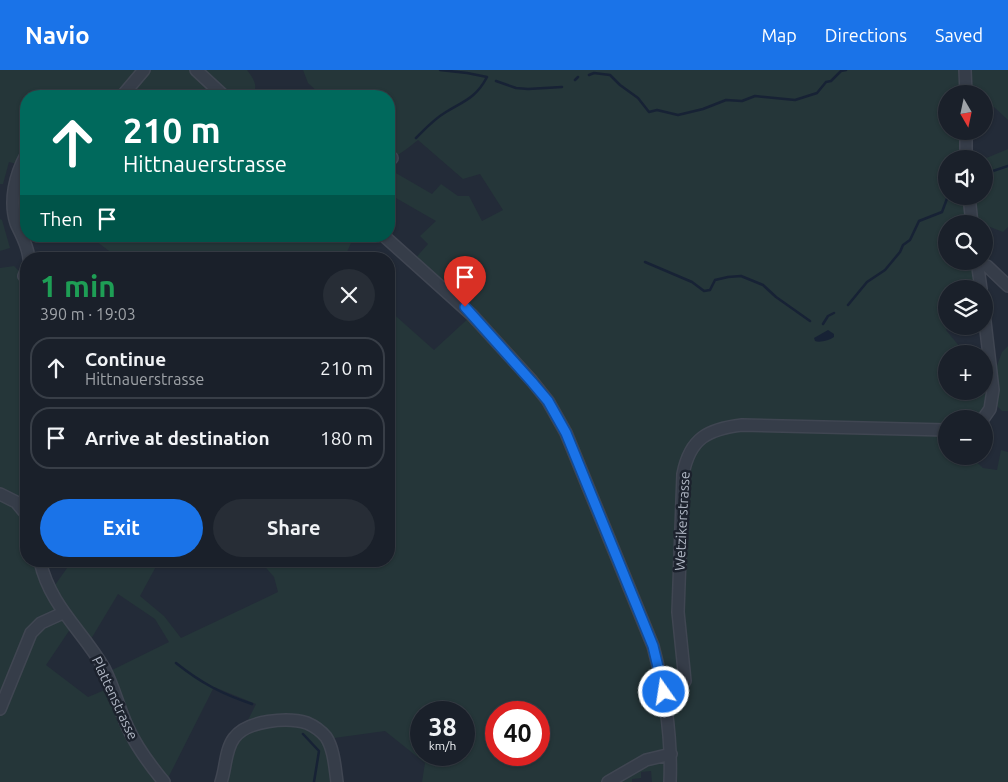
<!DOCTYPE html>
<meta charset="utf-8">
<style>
body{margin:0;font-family:Ubuntu,sans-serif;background:#272d36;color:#f1f3f6;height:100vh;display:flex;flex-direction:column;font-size:19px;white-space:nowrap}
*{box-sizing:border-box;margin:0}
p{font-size:16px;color:#9fa3a8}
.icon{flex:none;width:28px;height:28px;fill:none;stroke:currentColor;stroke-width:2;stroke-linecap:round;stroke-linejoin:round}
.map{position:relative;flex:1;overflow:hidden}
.drawer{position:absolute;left:20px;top:182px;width:375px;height:315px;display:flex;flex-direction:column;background:#1a202a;border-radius:20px;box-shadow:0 1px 4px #0004,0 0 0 1px #383e47}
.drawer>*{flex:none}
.top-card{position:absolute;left:20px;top:20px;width:375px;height:152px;border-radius:20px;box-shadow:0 1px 4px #0004,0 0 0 1px #383e47;background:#00695c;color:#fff;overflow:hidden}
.needle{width:32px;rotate:171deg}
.controls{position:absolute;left:938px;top:15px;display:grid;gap:10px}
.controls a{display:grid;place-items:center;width:55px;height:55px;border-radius:50%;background:#1a202a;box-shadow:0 1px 4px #0004,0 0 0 1px #383e47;font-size:25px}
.speed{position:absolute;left:410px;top:631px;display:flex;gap:10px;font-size:25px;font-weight:700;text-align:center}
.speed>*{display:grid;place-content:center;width:65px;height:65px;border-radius:50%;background:#1a202a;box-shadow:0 1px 4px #0004,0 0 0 1px #383e47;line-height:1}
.speed small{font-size:12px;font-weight:400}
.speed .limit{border:8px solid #d22;background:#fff;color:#111}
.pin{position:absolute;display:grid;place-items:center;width:42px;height:42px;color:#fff;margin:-51px -21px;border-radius:50% 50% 50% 0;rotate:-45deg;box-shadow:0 0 5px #0007}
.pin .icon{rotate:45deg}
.me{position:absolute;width:55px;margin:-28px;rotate:347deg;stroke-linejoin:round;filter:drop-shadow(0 0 4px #0008)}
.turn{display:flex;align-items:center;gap:18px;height:105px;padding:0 20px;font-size:22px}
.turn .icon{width:65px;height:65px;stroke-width:2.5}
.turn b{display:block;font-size:35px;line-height:42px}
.then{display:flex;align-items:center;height:48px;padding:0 20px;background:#0003;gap:10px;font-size:19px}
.round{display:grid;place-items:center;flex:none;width:52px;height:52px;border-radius:26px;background:#272d36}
.overview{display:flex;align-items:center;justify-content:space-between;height:85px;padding:0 20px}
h1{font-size:30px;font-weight:700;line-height:38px;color:#1e9e55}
.action{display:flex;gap:10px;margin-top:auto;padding:10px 20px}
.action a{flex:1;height:58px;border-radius:30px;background:#1a73e8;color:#fff;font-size:20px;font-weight:700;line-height:58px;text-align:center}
.action a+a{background:#272d36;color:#f1f3f6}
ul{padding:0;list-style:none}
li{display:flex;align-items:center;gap:15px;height:62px;margin:0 10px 8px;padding:0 10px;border:2px solid #383e47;border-radius:20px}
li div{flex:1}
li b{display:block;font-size:19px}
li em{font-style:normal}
header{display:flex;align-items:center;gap:30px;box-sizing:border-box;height:70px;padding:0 25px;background:#1a73e8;color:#fff}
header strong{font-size:24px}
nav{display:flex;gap:28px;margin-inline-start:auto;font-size:18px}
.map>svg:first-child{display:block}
</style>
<header>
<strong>Navio</strong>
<nav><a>Map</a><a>Directions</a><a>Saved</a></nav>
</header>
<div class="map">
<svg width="1008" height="712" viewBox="0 0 1008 712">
<rect width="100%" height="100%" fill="#232b38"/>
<!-- green -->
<path fill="#253639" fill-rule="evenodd" d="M0,0h247c6,8 13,17 4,26h-225v59l-5,10 -12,-3 -6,22h-3z
M303,0h705v50l-14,-13h-10v-13h-38v37h20v28h-20v37h38v-37l24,-10v78l-5,5 -31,-12v4h-26v37h31l4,28h-35v37h5l-5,4 13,16 18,8h-31v37h38v-35l11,15 7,-19 6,-6v65h-6l-10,-10 -9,18h-37v37h24l13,12 14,2 4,-20 7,2v330h-356l-1,-11 -10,1v6l-9,1v3h-210l3,-19 -40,-32 -58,8 10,43h-116l9,-37 19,-19 -1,-6 8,-16 -42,-17 -48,95h-166v-514l14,-2 12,12v283h14l10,31 22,-31h87l-19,35 24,20 17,22 97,-46 -4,-15 -14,-16h129v-251l45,40 38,-35 -59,-54 15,-17 -8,-8 16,-15 -47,-27v-25l43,25 9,-10 17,12h11l13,25 21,-11 -23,-36 -17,5 -45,-39 -10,8 -19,13v-65h-67l-14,-13zM118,524l37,25 14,23 -63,31 6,14 -24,10 -42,-32 27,-40 15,19zM421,642h43v43h-43zM496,642h43v43h-43z
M0,149l2,1 8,28 -10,3z
M89,166h265l-10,23h-224z"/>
<!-- water -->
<path fill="#172235" d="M828,260l6,4v3c-4,3 -14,6 -19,4l-1,-3z"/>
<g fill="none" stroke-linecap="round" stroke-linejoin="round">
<!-- stream -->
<path stroke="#172235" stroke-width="2.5" d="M589,5l5,-2 16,2 10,10 18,13 11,14 8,-2 21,5 25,-6 23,-9 16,1 13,-5 40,4 22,-7 9,-11 5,-1 10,-10 5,-1
M575,10l3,-3
M496,11l20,7 12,1 34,-2
M416,68c9,-9 18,-19 30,-26 18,-11 30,-14 41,-35l-20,-4 -27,-3
M984,104l24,-8
M645,192l47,20 12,9 6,-1 5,-10 13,-3 13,-1 22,9 13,12 34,24
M848,235l19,-23 18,-12 15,-18 3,-7 7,-5 9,-19 23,-9 6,-16
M823,254l5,-8 6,-3
M176,593c25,20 46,31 76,41
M303,664l16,17 -5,31"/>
<defs>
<path id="minor" d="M196,0l28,26
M965,0l1,24
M122,26l22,-26
M26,85c-11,20 -17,46 -10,68 5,12 12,22 13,36
M966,89v-28
M389,91l3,-3
M969,126l3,28
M384,166l88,79 60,66 16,20 18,32 87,213c12,45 19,89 17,136
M977,191l4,28
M977,194l10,2 21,20
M24,206l2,-5
M983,349l7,-10 3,-19 -9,-77
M0,424l16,8 10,12
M40,491c10,45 42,69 64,107 10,19 15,41 24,60 9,20 22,37 36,54
M664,622l16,-4 5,-7 -7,-69 5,-138c7,-36 25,-45 59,-49l204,5
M0,639l31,-76 10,-10 22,-10
M221,712c5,-14 4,-32 13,-44 13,-18 54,-21 73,-15 7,3 14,8 19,14 8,12 9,31 11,45
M608,712l38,-22 25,-6"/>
</defs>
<!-- minor casing -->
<use href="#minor" stroke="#404652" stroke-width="14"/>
<!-- minor -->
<use href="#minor" stroke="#363d49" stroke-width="11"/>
</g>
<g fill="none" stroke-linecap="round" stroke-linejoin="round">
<defs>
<path id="route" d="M465,237l67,75 16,19 18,32 87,213 11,46"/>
</defs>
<!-- route casing -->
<use href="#route" stroke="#114b97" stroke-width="12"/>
<!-- route -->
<use href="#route" stroke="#1a73e8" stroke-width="9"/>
</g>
<g text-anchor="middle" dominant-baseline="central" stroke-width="5" stroke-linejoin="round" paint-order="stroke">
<!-- street labels -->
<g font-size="14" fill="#b1b8c5" stroke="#1c222d">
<text transform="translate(682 451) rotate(-87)">Wetzikerstrasse</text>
<text transform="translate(115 628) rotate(65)">Plattenstrasse</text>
</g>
</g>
</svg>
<div class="controls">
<a><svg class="needle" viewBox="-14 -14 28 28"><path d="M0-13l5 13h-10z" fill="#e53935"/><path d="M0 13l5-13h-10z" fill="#9fa3a8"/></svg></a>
<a><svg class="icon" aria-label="sound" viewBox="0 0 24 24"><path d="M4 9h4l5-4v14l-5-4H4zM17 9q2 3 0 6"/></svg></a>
<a><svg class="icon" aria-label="search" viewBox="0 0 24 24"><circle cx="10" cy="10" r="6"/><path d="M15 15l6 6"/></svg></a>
<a><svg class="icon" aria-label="layers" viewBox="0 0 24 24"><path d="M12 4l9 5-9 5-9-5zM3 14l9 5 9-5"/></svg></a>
<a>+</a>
<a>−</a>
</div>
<div class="speed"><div>38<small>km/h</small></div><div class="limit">40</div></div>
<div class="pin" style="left:465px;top:237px;background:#d93025"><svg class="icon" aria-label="arrive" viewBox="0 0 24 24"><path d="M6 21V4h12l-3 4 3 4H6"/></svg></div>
<svg class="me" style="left:664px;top:622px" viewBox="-20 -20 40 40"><circle r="17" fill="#1a73e8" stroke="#fff" stroke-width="3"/><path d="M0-11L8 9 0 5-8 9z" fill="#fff"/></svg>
<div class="top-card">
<div class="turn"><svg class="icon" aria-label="ahead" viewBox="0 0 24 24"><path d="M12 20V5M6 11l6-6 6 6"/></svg><div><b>210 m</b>Hittnauerstrasse</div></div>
<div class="then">Then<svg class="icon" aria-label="arrive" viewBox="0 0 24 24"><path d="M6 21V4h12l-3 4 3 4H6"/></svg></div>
</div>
<section class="drawer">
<div class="overview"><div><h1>1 min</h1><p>390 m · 19:03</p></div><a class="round"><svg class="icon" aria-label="close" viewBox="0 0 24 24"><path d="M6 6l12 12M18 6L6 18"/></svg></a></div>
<ul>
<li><svg class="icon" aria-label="ahead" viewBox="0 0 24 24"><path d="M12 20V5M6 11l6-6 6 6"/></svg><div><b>Continue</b><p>Hittnauerstrasse</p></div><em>210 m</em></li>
<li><svg class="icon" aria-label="arrive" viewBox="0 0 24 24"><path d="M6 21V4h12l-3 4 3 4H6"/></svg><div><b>Arrive at destination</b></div><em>180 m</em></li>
</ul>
<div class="action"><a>Exit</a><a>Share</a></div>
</section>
</div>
